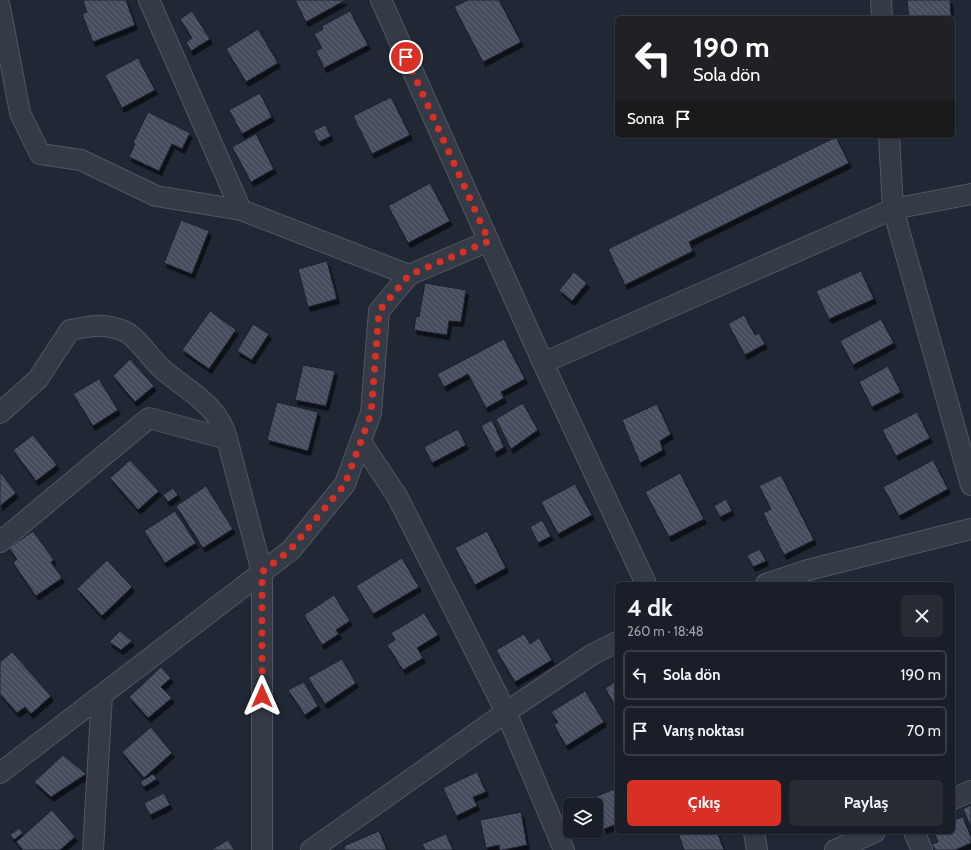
<!DOCTYPE html>
<html lang="tr">
<meta charset="utf-8">
<style>
body{margin:0;font-family:Cabin,sans-serif;background:#262b34;color:#f1f3f6;height:100vh;display:flex;flex-direction:column;font-size:15px;white-space:nowrap}
*{box-sizing:border-box;margin:0}
p{font-size:13px;color:#9fa2a8}
.icon{flex:none;width:22px;height:22px;fill:none;stroke:currentColor;stroke-width:2;stroke-linecap:round;stroke-linejoin:round}
.map{position:relative;flex:1;overflow:hidden}
.drawer{position:absolute;left:615px;top:582px;width:340px;height:252px;display:flex;flex-direction:column;background:#191e28;border-radius:6px;box-shadow:0 1px 3px #0004,0 0 0 1px #373c45}
.drawer>*{flex:none}
.banner{position:absolute;left:615px;top:16px;width:340px;height:122px;border-radius:6px;box-shadow:0 1px 3px #0004,0 0 0 1px #373c45;background:#202124;color:#fff;overflow:hidden}
.tools{position:absolute;left:563px;top:798px;display:grid;gap:8px}
.tools a{display:grid;place-items:center;width:40px;height:40px;border-radius:6px;background:#191e28;box-shadow:0 1px 3px #0004,0 0 0 1px #373c45;font-size:20px}
.pin{position:absolute;display:grid;place-items:center;width:34px;height:34px;color:#fff;margin:-17px;border:2px solid #fff;border-radius:50%;box-shadow:0 1px 4px #0007}
.me{position:absolute;width:44px;margin:-22px;rotate:0deg;stroke-linejoin:round;filter:drop-shadow(0 0 3px #0008)}
.turn{display:flex;align-items:center;gap:14px;height:84px;padding:0 12px;font-size:18px}
.turn .icon{width:52px;height:52px;stroke-width:2.5}
.turn b{display:block;font-size:28px;line-height:34px}
.then{display:flex;align-items:center;height:38px;padding:0 12px;background:#0003;gap:8px;font-size:15px}
.round{display:grid;place-items:center;flex:none;width:42px;height:42px;border-radius:6px;background:#262b34}
.overview{display:flex;align-items:center;justify-content:space-between;height:68px;padding:0 12px}
h1{font-size:24px;font-weight:700;line-height:30px}
.cta{display:flex;gap:8px;margin-top:auto;padding:8px 12px}
.cta a{flex:1;height:46px;border-radius:6px;background:#d93025;color:#fff;font-size:16px;font-weight:700;line-height:46px;text-align:center}
.cta a+a{background:#262b34;color:#f1f3f6}
ul{padding:0;list-style:none}
li{display:flex;align-items:center;gap:12px;height:50px;margin:0 8px 6px;padding:0 4px;border:2px solid #373c45;border-radius:6px}
li div{flex:1}
li b{display:block;font-size:15px}
li em{font-style:normal}
.map>svg:first-child{display:block}
</style>
<div class="map">
<svg width="971" height="850" viewBox="0 0 971 850">
<defs>
<pattern id="building-back-hatch" width="6" height="6" patternUnits="userSpaceOnUse"><rect width="6" height="6" fill="#474e5f"/><path d="M-1 5l2 2M0 0l6 6M5-1l2 2" fill="none" stroke="#5f6574"/></pattern>
<filter id="shadow"><feDropShadow dx="2.5" dy="4.5" stdDeviation="0" flood-color="#0009"/></filter>
</defs>
<rect width="100%" height="100%" fill="#212835"/>
<!-- building -->
<path fill="url(#building-back-hatch)" stroke="#1b212c" filter="url(#shadow)" d="M85,0h41l9,25 -42,17 -11,-28 5,-2 -4,-11z
M295,0h49v1l-38,21z
M468,0h31l22,42 -38,20 -29,-55z
M907,0h43l1,18h-42z
M192,11l18,28 -19,12 -5,-9 6,-4 -12,-19z
M350,11l18,34 -44,23 -8,-17 6,-3 -8,-14 9,-5 -1,-3z
M258,29l20,34 -32,19 -20,-33z
M138,58l17,32 -33,18 -17,-33z
M260,93l12,24 -30,17 -13,-24z
M391,97l19,38 -38,19 -19,-38z
M148,112l42,21 -8,16 -10,-5 -13,27 -30,-14 6,-13 -2,-1z
M325,125l6,11 -12,6 -6,-11z
M256,134l18,35 -23,13 -19,-35z
M836,137l13,26 -160,79 4,9 -68,34 -17,-36z
M430,183l20,38 -42,22 -20,-37z
M181,220l28,11 -17,43 -28,-11z
M327,261l10,38 -29,8 -10,-38z
M861,271l13,28 -45,20 -13,-28z
M574,272l13,11 -15,18 -13,-11z
M425,283l41,7 -5,32 -12,-1 -2,14 -33,-5 2,-14 3,1z
M210,311l26,19 -27,39 -27,-19z
M744,315l11,20 4,-2 6,11 -20,11 -17,-31z
M881,319l13,24 -41,22 -13,-24z
M253,324l16,10 -17,26 -15,-9z
M504,339l21,40 -24,13 3,6 -18,10 -18,-34 -24,13 -7,-13z
M130,359l24,27 -19,16 -22,-26z
M303,365l32,6 -9,35 -31,-6z
M888,366l13,26 -29,15 -13,-25z
M99,379l19,31 -25,16 -20,-32z
M277,402l41,10 -10,39 -41,-11z
M523,403l15,27 -27,19 -15,-30z
M657,404l14,30 -11,7 3,9 -23,13 -18,-43z
M917,412l13,26 -34,18 -14,-26z
M492,420l12,27 -9,6 -14,-27z
M458,429l8,16 -34,18 -8,-16z
M33,435l24,30 -21,16 -23,-31z
M130,460l29,31 -21,19 -28,-32z
M933,460l15,29 -49,27 -16,-29z
M0,472l16,21 -16,13z
M680,473l24,46 -35,18 -24,-45z
M781,475l33,65 -30,15 -21,-42 8,-4 -12,-23z
M575,484l17,31 -34,19 -17,-32z
M206,486l27,43 -30,19 -27,-42z
M173,488l5,7 -10,7 -5,-7z
M726,499l6,12 -12,6 -6,-11z
M175,511l21,32 -31,20 -21,-32z
M542,520l9,16 -13,7 -8,-16z
M33,531l21,29 -3,2 11,16 -26,18 -23,-33 4,-4 -8,-11z
M487,531l19,37 -31,17 -20,-37z
M760,549l6,12 -13,6 -6,-12z
M402,558l17,29 -46,27 -17,-28z
M107,560l25,27 -30,29 -25,-27z
M334,595l16,26 -14,9 3,4 -17,11 -18,-30z
M424,613l14,22 -21,13 6,10 -20,12 -16,-25 8,-5 -4,-7z
M120,631l12,10 -11,9 -12,-8z
M524,634l6,10 9,-6 13,22 -37,22 -19,-32z
M12,652l39,44 -20,18 -6,-7 -8,6 -17,-19v-32z
M342,659l14,24 -31,21 -17,-26z
M161,667l10,11 -10,9 11,11 -24,20 -19,-21z
M617,681v28l-12,-21z
M304,682l14,24 -13,9 -17,-25z
M585,691l19,31 -38,24 -12,-21 4,-3 -7,-10z
M151,727l21,26 -28,25 -22,-26z
M63,755l23,19 -35,23 -17,-15z
M477,772l9,20 -13,5 4,9 -21,10 -13,-28z
M153,774l4,5 -13,8 -4,-5z
M617,788v36l-13,5 -8,-24 -4,-7z
M164,793l6,12 -20,10 -6,-12z
M971,805v22l-8,-18z
M52,810l23,27 -15,13h-37l-7,-8z
M521,812l6,33 -25,5h-2l-1,-5 -13,3 -6,-28z
M963,817l8,20v6l-16,7h-20l-3,-6 6,-2 -4,-10h19v-12z
M19,828l4,5 -9,7 -4,-5z
M379,831l8,19h-42l-1,-4z
M678,832h39l7,18h-40z
M446,834l7,16h-28l-3,-6z
M228,840l7,10h-24z"/>
<g fill="none" stroke-linecap="round" stroke-linejoin="round">
<defs>
<path id="minor" d="M149,0l92,210 168,65
M381,0l162,363 103,221
M881,0l1,18
M0,7l20,106 20,41 41,6 75,36 85,14
M889,136l4,73 78,276
M543,363l350,-154 78,-15
M0,413l38,-34 32,-49c22,-4 34,-8 56,2 9,4 26,27 34,35 24,22 59,37 67,72
M361,442l36,54 109,216 58,138
M0,542l149,-124 78,21 35,133v278
M766,584l42,-14 163,-41
M0,773l291,-223 54,-66 26,-71 8,-102 30,-36 80,-34
M953,799l18,-8
M754,832l3,18
M914,832l8,18
M93,850l9,-155
M311,850l195,-138 87,-58 24,-12
M835,850l40,-18"/>
</defs>
<!-- minor casing -->
<use href="#minor" stroke="#515764" stroke-width="22"/>
<!-- minor -->
<use href="#minor" stroke="#343a46" stroke-width="20"/>
</g>
<g fill="none" stroke-linecap="round" stroke-linejoin="round">
<!-- route -->
<path stroke="#d93025" stroke-width="7" stroke-dasharray="0 12.6" d="M262,696v-124l28,-22 55,-66 26,-70 8,-103 30,-36 80,-34 -83,-184"/>
</g>
</svg>
<div class="tools">
<a><svg class="icon" aria-label="layers" viewBox="0 0 24 24"><path d="M12 4l9 5-9 5-9-5zM3 14l9 5 9-5"/></svg></a>
</div>
<div class="pin" style="left:406px;top:57px;background:#d93025"><svg class="icon" aria-label="arrive" viewBox="0 0 24 24"><path d="M6 21V4h12l-3 4 3 4H6"/></svg></div>
<svg class="me" style="left:262px;top:696px" viewBox="-20 -20 40 40"><path d="M0-17L14 15 0 8-14 15z" fill="#d93025" stroke="#fff" stroke-width="4"/></svg>
<div class="banner">
<div class="turn"><svg class="icon" aria-label="left" viewBox="0 0 24 24"><path d="M17 20v-9H6M10 6l-5 5 5 5"/></svg><div><b>190 m</b>Sola dön</div></div>
<div class="then">Sonra<svg class="icon" aria-label="arrive" viewBox="0 0 24 24"><path d="M6 21V4h12l-3 4 3 4H6"/></svg></div>
</div>
<section class="drawer">
<div class="overview"><div><h1>4 dk</h1><p>260 m · 18:48</p></div><a class="round"><svg class="icon" aria-label="close" viewBox="0 0 24 24"><path d="M6 6l12 12M18 6L6 18"/></svg></a></div>
<ul>
<li><svg class="icon" aria-label="left" viewBox="0 0 24 24"><path d="M17 20v-9H6M10 6l-5 5 5 5"/></svg><div><b>Sola dön</b></div><em>190 m</em></li>
<li><svg class="icon" aria-label="arrive" viewBox="0 0 24 24"><path d="M6 21V4h12l-3 4 3 4H6"/></svg><div><b>Varış noktası</b></div><em>70 m</em></li>
</ul>
<div class="cta"><a>Çıkış</a><a>Paylaş</a></div>
</section>
</div>
